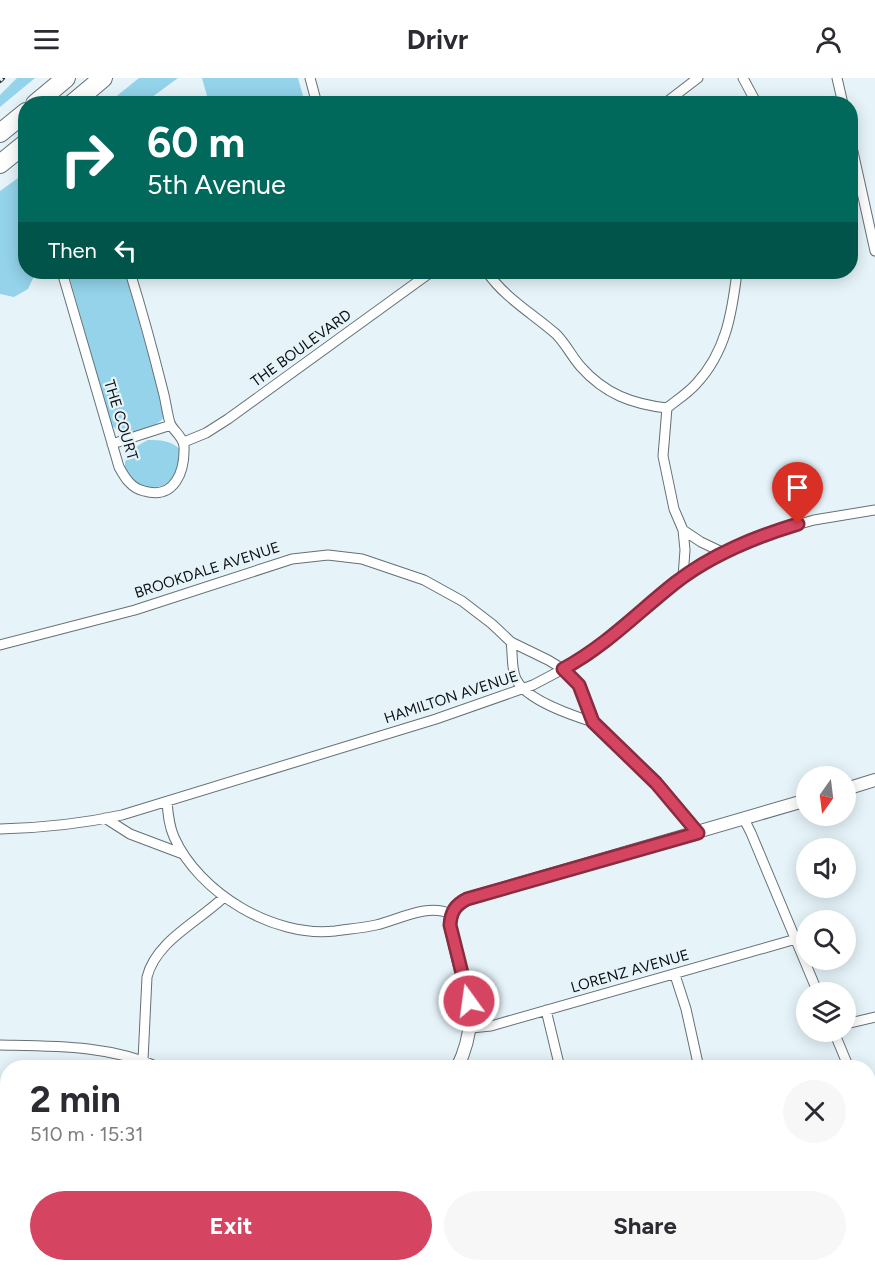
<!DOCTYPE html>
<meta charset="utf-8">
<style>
body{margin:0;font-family:Figtree,sans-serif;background:#f7f7f7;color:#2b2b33;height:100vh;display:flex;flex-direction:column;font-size:22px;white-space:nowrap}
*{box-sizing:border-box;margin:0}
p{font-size:20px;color:#7c7c81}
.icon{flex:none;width:33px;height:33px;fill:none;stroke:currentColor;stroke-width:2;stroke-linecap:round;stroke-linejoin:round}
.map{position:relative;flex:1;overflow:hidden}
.drawer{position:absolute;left:0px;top:982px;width:876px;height:212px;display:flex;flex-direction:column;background:#fff;border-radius:24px 24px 0 0;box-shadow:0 3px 15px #0003}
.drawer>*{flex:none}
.top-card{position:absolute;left:18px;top:18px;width:840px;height:183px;border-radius:24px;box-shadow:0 3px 15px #0003;background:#00695c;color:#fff;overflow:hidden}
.needle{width:39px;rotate:194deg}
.tools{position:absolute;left:796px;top:688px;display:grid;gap:12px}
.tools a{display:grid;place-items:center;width:60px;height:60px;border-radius:50%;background:#fff;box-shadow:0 3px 15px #0003;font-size:30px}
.pin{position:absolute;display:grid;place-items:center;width:51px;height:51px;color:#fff;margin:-62px -26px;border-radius:50% 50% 50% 0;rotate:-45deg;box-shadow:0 0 6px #0007}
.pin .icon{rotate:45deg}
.me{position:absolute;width:66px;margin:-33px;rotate:346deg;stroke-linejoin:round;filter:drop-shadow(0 0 4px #0008)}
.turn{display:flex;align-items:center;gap:21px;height:126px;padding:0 30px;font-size:27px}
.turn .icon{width:78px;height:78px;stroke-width:2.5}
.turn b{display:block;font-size:42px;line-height:51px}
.then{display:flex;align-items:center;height:57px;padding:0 30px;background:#0003;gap:12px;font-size:22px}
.round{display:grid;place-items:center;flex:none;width:63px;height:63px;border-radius:32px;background:#f7f7f7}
.summary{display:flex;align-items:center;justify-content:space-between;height:102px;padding:0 30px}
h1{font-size:36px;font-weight:700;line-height:45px}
.action{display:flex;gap:12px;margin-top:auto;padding:12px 30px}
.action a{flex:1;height:69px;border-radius:36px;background:#d54461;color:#fff;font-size:24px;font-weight:700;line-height:69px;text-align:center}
.action a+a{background:#f7f7f7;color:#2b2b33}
header{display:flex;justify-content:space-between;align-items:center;height:78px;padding:0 30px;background:#fff;font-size:27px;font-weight:700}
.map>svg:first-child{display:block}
</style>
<header><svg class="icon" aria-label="menu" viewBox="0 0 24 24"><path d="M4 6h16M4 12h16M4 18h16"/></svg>Drivr<svg class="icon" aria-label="person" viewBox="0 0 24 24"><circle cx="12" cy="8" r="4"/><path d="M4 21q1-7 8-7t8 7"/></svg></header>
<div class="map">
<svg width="875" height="1193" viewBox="0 0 875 1193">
<rect width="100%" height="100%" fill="#e6f4fa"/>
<!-- green -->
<path fill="#94d3ea" d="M17,0h18l-35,29v-12z
M139,0h39l-34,25h-36z
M202,0h96l7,25h-96z
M25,95l1,99h10l-8,17 -14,8 -14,-3v-103z
M68,194h57l39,138v7c-6,10 -35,19 -46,14 -3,-2 -5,-5 -7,-7z
M148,362c13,0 21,0 32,9 1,75 -99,23 -32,-9z"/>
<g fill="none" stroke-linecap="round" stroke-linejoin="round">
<defs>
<path id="minor" d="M310,0l7,26
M743,0l14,26
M837,0l6,26
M664,26l34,-26
M850,60l25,113
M62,194l57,195c6,11 12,21 25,24 31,9 41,-20 40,-45 -1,-10 -11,-15 -14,-23 -3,-10 -4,-21 -7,-32 -10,-40 -21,-80 -33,-119
M487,194c18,26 45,41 69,62 10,10 16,23 25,33 24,27 51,37 86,41
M184,364l22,-9 22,-14 203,-147
M112,366l59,-19
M683,452l18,12 23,11
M683,499l2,-27 -2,-20 -9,-21 -11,-53 4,-48c10,-8 21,-15 29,-24 30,-32 36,-71 41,-112
M511,564c2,12 0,26 5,37 10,21 55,36 77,43
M0,567l135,-35 157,-51 36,-4 34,4 62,21 38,21 30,23 19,18 37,18 15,9 16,16 14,37 63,61 42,50
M167,724c1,12 2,24 7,35 25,56 100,101 161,94 14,-2 28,-3 41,-6 25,-6 51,-22 75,-11
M105,740l25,16 53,20
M744,741l7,14 67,160
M0,751c41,-1 81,-5 122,-14l314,-96 97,-34 55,-29 88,-74 37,-24 44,-22 57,-16 61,-10
M675,897l11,34 13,59
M546,932l14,58
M846,946l29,-7
M471,950l20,-2 305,-87
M834,954l15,36
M0,967c55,1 110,0 161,23
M143,982l4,-83c9,-36 51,-55 77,-80
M868,1035l7,15
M410,1186l3,7
M559,1193l2,-7"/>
<path id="tertiary" d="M846,711l29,-9
M457,990c9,-18 13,-35 14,-55l-21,-88c1,-14 5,-20 17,-26l340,-99
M261,1193l11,-7"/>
<path id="motorway" d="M35,26l31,-26
M72,26l31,-26
M0,55l26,-21
M0,86l26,-21"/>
</defs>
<!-- minor casing -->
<use href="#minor" stroke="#647176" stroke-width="11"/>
<!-- tertiary casing -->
<use href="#tertiary" stroke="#647176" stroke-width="14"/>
<!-- motorway casing -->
<use href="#motorway" stroke="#647176" stroke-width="20"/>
<!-- minor -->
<use href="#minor" stroke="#fff" stroke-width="9"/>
<!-- tertiary -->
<use href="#tertiary" stroke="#fff" stroke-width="12"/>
<!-- motorway -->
<use href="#motorway" stroke="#fff" stroke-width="18"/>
<defs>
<path id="rail" d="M0,2l2,-2"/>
</defs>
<!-- rail casing -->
<use href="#rail" stroke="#2c3235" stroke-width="6"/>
<!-- rail -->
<use href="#rail" stroke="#e6f4fa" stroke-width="4" stroke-dasharray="11" stroke-linecap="butt"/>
</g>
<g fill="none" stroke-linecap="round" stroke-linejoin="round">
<defs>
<path id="route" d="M469,923l-19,-76c1,-13 5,-20 17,-26l231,-66 -42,-50 -63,-61 -14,-37 -16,-16c44,-24 74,-56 112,-86 37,-29 80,-46 123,-59"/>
</defs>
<!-- route casing -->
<use href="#route" stroke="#8a2c3f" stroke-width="15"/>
<!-- route -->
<use href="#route" stroke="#d54461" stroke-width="10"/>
</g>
<g text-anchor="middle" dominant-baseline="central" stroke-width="4.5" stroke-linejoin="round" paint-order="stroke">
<!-- street labels -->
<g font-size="15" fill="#0a0f11" stroke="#e6f4fa">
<text transform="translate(301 270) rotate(-36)">THE BOULEVARD</text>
<text transform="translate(121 342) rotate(73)">THE COURT</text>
<text transform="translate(207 492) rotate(-18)">BROOKDALE AVENUE</text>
<text transform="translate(451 619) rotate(-18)">HAMILTON AVENUE</text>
<text transform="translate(630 893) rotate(-16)">LORENZ AVENUE</text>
</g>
</g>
</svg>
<div class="tools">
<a><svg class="needle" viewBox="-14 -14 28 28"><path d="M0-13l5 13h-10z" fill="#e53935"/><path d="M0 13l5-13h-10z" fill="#7c7c81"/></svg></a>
<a><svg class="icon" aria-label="sound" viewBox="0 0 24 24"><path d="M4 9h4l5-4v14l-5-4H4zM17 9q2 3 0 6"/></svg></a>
<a><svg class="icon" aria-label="search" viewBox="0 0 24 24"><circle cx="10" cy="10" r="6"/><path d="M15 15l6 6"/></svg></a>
<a><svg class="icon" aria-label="layers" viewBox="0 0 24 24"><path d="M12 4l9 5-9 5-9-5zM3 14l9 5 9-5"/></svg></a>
</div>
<div class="pin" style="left:798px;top:446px;background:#d93025"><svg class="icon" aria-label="arrive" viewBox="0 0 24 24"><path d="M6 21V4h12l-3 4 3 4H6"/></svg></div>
<svg class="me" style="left:469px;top:923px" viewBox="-20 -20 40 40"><circle r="17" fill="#d54461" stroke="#fff" stroke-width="3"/><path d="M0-11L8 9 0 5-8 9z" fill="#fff"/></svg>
<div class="top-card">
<div class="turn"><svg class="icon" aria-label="right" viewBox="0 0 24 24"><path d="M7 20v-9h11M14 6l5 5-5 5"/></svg><div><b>60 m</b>5th Avenue</div></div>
<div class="then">Then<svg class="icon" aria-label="left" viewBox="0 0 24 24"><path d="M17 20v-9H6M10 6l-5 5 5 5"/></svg></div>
</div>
<section class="drawer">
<div class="summary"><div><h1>2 min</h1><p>510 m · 15:31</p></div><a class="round"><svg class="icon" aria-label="close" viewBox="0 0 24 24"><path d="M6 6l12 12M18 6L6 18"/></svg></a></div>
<div class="action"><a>Exit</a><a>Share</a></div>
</section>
</div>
